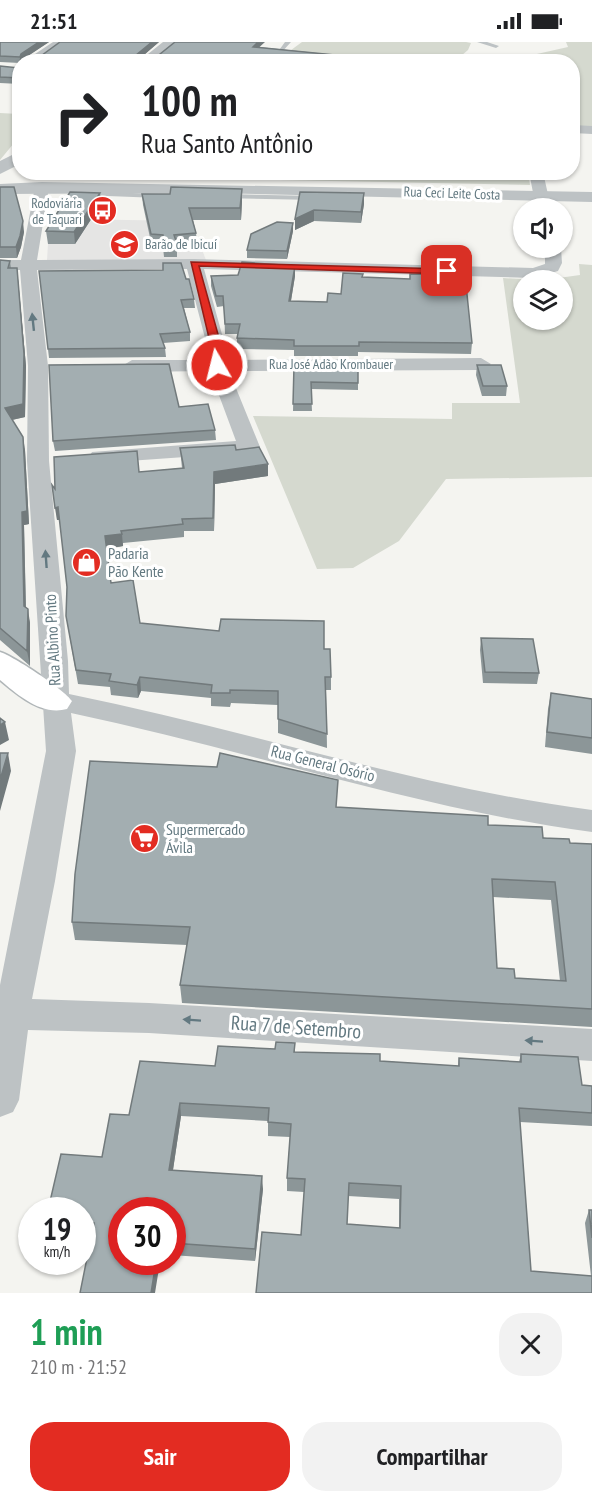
<!DOCTYPE html>
<html lang="pt">
<meta charset="utf-8">
<style>
body{margin:0;font-family:"PT Sans Narrow",sans-serif;background:#f2f2f2;color:#202124;height:100vh;display:flex;flex-direction:column;font-size:22px;white-space:nowrap}
*{box-sizing:border-box;margin:0}
p{font-size:20px;color:#757577}
.icon{flex:none;width:33px;height:33px;fill:none;stroke:currentColor;stroke-width:2;stroke-linecap:round;stroke-linejoin:round}
.map{position:relative;height:1251px;overflow:hidden}
.drawer{display:flex;flex-direction:column;background:#fff;flex:1}
.drawer>*{flex:none}
.top-card{position:absolute;left:12px;top:12px;width:568px;height:126px;border-radius:24px;box-shadow:0 2px 4px #0004;background:#fff;color:#202124;overflow:hidden}
.fabs{position:absolute;left:513px;top:156px;display:grid;gap:12px}
.fabs a{display:grid;place-items:center;width:60px;height:60px;border-radius:50%;background:#fff;box-shadow:0 2px 4px #0004;font-size:30px}
.speed{position:absolute;left:18px;top:1155px;display:flex;gap:12px;font-size:30px;font-weight:700;text-align:center}
.speed>*{display:grid;place-content:center;width:78px;height:78px;border-radius:50%;background:#fff;box-shadow:0 2px 4px #0004;line-height:1}
.speed small{font-size:15px;font-weight:400}
.speed .limit{border:9px solid #d22;background:#fff;color:#111}
.pin{position:absolute;display:grid;place-items:center;width:51px;height:51px;color:#fff;margin:-26px;border-radius:12px;box-shadow:0 3px 9px #0006}
.me{position:absolute;width:66px;margin:-33px;rotate:352deg;stroke-linejoin:round;filter:drop-shadow(0 0 4px #0008)}
.turn{display:flex;align-items:center;gap:21px;height:126px;padding:0 30px;font-size:27px}
.turn .icon{width:78px;height:78px;stroke-width:2.5}
.turn b{display:block;font-size:42px;line-height:51px}
.round{display:grid;place-items:center;flex:none;width:63px;height:63px;border-radius:24px;background:#f2f2f2}
.summary{display:flex;align-items:center;justify-content:space-between;height:102px;padding:0 30px}
h1{font-size:36px;font-weight:600;line-height:45px;color:#1e9e55}
.cta{display:flex;gap:12px;margin-top:auto;padding:12px 30px}
.cta a{flex:1;height:69px;border-radius:24px;background:#e32c22;color:#fff;font-size:24px;font-weight:600;line-height:69px;text-align:center}
.cta a+a{background:#f2f2f2;color:#202124}
.status{display:flex;justify-content:space-between;align-items:center;height:42px;padding:0 30px;background:#fff;direction:ltr}
.status svg{height:16px;fill:currentColor}
.map>svg:first-child{display:block}
</style>
<div class="status"><b>21:51</b><svg viewBox="0 0 49 12"><path d="M0 12V9h3v3zM5 12V6h3v6zM10 12V3h3v9zM15 12V0h3v12zM26 1h20v11H26zM47 4h2v5h-2z"/></svg></div>
<div class="map">
<svg width="592" height="1251" viewBox="0 0 592 1251">
<rect width="100%" height="100%" fill="#f4f4f0"/>
<!-- built -->
<path fill="#e5e5e4" d="M64,177l127,2 15,39h-159l2,-32z"/>
<!-- green -->
<path fill="#d5d9cf" d="M302,0h164l5,1 -3,7 -13,11 -93,1 -75,-9z
M566,0h26v84h-19v-64h-72l67,-15z
M0,71l19,1v23l-19,23z
M528,131l2,12 -444,-9 -31,-3z
M579,222l13,1v212l-146,2 -47,62 -46,27 -36,1 -64,-153 199,3v-16h68l-17,-125 37,2h-16v40h38v-40h-18l36,-5z"/>
<g fill="none" stroke-linecap="round" stroke-linejoin="round">
<defs>
<path id="primary" d="M0,610c13,4 65,38 72,49l-5,8c-25,7 -48,-13 -67,-29z"/>
</defs>
<!-- primary casing -->
<use href="#primary" stroke="#b0b6b8" stroke-width="3"/>
<!-- path -->
<path stroke="#b7bbbc" stroke-width="2" stroke-dasharray="1.5 1.5" stroke-linecap="butt" d="M459,134l14,-4"/>
<!-- service -->
<path fill="#bdc2c4" fill-rule="evenodd" d="M285,0h6l-10,11h-4z
M477,0h10l12,4 -3,2z
M79,149l80,3 4,2 -4,2 -77,-3h-3z
M223,152l92,2 4,2 -4,2 -95,-2 -1,-2z"/>
<!-- minor -->
<path fill="#bdc2c4" fill-rule="evenodd" d="M53,0h13l-29,20h-14z
M573,83l19,1v8l-19,-1z
M529,130h14l8,36h-15z
M42,141l7,4 -12,73 157,-1 339,9 12,-4v-16h16l1,15 -4,8 -24,7 -330,-9 19,69 3,22 255,-2 10,6 -10,6 -252,1 31,76 -3,5 -157,11 -8,-1 -3,-5 3,-5 144,-11 -26,-70 -78,1 -10,-6 10,-6h75l-2,-22 -18,-69 -150,1 11,96 1,95 19,200 1,33c174,35 347,93 523,116v22c-175,-23 -348,-83 -521,-119l5,38 -21,130 -23,118 117,4 443,26v32l-443,-28 -121,-3 -9,70 -6,12 -13,5v-132l46,-234 -19,-290 1,-95 -8,-96h-20v-10h21l14,-73z"/>
<!-- tertiary -->
<path fill="#bdc2c4" fill-rule="evenodd" d="M163,0h16l-24,20h-17z
M20,109v13l-20,10v-13z
M42,140l550,10v10l-380,-9 -212,1v-10z"/>
<!-- primary -->
<use href="#primary" fill="#fff" fill-rule="evenodd"/>
</g>
<!-- wall -->
<path fill="#8c9698" fill-rule="evenodd" d="M0,0h49l-23,15 12,1 22,-16h99l-19,16h15l104,-11 117,12v3h-356v1l-20,-1z
M20,23v19l-20,-1v-17l19,2z
M0,145l24,45 -3,15 -4,11h-17z
M300,150l64,12 -3,19 -47,-2 -19,9z
M100,151l1,11 -26,40h-27l-2,-13z
M142,152l100,7 -1,19h-48l3,13 1,13 -20,1v10h-13l-1,-10h-11l-9,-42z
M293,181v8l-6,28 -40,-1v-8z
M0,218l10,1 1,7h6l9,98 -1,51 -13,3 13,30 4,74 -5,1 2,82 4,16v43l-30,-26z
M163,228l23,9 8,20 1,9h-11l6,24v9l-27,2 2,5 1,9 -117,1 -10,-87z
M211,234h84l-4,25 36,1 14,-8 21,-17 110,66 -1,11 -113,-2v4h-64v-6l-57,-1v-11l1,-4h-13l-1,-28 -7,1 -6,-21z
M477,323l30,21 -1,10h-24l-6,-21z
M294,324h64v24l-47,-1 1,22h-19z
M179,365l36,23 1,10 -161,11 -2,-10z
M180,406l56,2 32,26 -53,8 -1,47h-30v6l-61,6v3l-16,3 4,34 29,40 184,26 7,28v13h-5l1,58 -49,-15v-28l-47,-2 -1,4 -19,-1v-8l-70,-7 -3,7 -27,-3 -1,-8 -32,-3 -12,-68 1,-29 -7,-67h-3l-2,-31 84,-17 43,-4z
M481,596l58,35 -2,11 -54,-1 -3,-33z
M551,651l41,6v55l-47,-7 3,-38z
M337,765l151,18 82,18 22,1v183l-410,-24 -2,-18 7,-40 -112,-5 -3,-18zM493,855l58,3 9,81 -45,-3 -18,-10z
M295,1001v9l85,9 78,5 1,-8 60,4 2,-8 61,31 10,1v40l-72,-4 11,149 60,5 -6,-53 4,-13h3v83l-291,-58 3,-43 -17,-1v-13l3,-41 -22,-1v-15l-87,-5 -8,54 90,19 -8,72 -83,-6v-45l-81,25h-9v-25l20,-53 27,-42 86,-49zM348,1154l51,3v29l-52,-4z"/>
<!-- shaded-wall -->
<path fill="#727a7c" d="M39,0h10l-27,18 -2,-3 1,-3z
M152,0h7l-23,20 -1,-6z
M258,0h7l-12,11v-6z
M242,147v12l-1,19 -1,-12z
M100,151l1,11 -26,40 -1,-12z
M364,151v11l-3,19v-11z
M314,168v11l-19,9v-11z
M23,179l1,11 -3,15 -4,11 -1,-11z
M293,181v8l-6,28v-8z
M295,224v10l-6,36v-11z
M17,226l9,98 -1,51 -18,4 -2,-13z
M23,395l2,13 4,74 -5,1 2,94 -2,-13 -2,-94z
M268,422v12l-53,8 -1,47v-59z
M58,465l2,13h-3l-2,-12z
M122,492l1,12 -17,3 -1,-13z
M28,567l2,14v43l-3,-15z
M140,635l1,14 -3,7 -1,-13z
M5,680l4,18 -9,5v3v-23z
M8,711l3,18 -11,40v-31z
M180,1061l1,13 -10,67 -2,-13z
M262,1134l1,13 -8,72v-12z
M156,1220h4l-5,31h-4z"/>
<!-- building -->
<path fill="#a3aeb1" stroke="#727a7c" stroke-width="1.5" fill-rule="evenodd" d="M0,0h39l-18,12 -1,3 -20,-1z
M60,0h92l-17,14 3,2h17l20,-16h83l-5,5 123,12 -4,3h-352l1,-5 17,1z
M20,23v13l-20,-1v-11l19,2z
M0,145h14l9,34 -3,15 -4,11h-16z
M171,145l71,2 -2,19h-51l7,25 -22,2 3,9h-14v-9l-12,-1 -9,-40h28z
M70,150l30,1 -26,39 -28,-1z
M300,150l64,1 -3,19 -47,-2 -19,9z
M277,180l16,1 -6,28 -40,-1 4,-16z
M0,218l10,1 -2,7h9l7,86 -1,50 -18,4 18,29 4,74 -5,1 2,94 4,3 -1,42 -27,-23z
M242,220l53,4 -6,35 38,1 1,-9 13,1 2,-21 20,1 -1,3 48,2v-5l55,1 7,68 -113,-1v4h-65v-6l-57,-2 3,-14h-15l-2,-28h-7l-5,-20 27,-1z
M163,221h18l5,16h3l5,20 -13,1 9,32 -30,2 5,14 -117,1 -9,-78 124,-1z
M169,322l10,43 29,-3 7,26 -162,11 -4,-76z
M477,323h24l6,21h-24z
M294,324h64v17l-47,-1 1,22h-19z
M235,403l1,5 23,-3 9,17 -54,8 -1,46 -31,1 1,5 -62,7 1,3 -17,2 6,47 22,-3 7,43 79,8 2,-12 103,2v28h6l1,28h-6l2,57 -49,-15v-28l-48,-1v3h-19l1,-8 -72,-8 -3,8 -28,-4 2,-7 -35,-4 -10,-54 1,-29 -9,-80 -3,1 -3,-23 3,4 -1,-32 83,-6 2,21 45,-4 -4,-20z
M481,596l52,1 6,34 -54,-1z
M551,651l41,6v39l-45,-6z
M0,676l5,4 -5,3z
M0,711h8l-8,27z
M220,711l118,27 -2,27 152,9v9l54,2 1,11 26,1 1,4 22,1v165l-412,-24 10,-58 -118,-5 3,-48 15,-113 127,6zM492,837l63,3 11,99 -51,-3 -1,-9 -17,-1z
M276,1000l19,1 -1,9 86,2v7l79,5v-8l62,4v-8l57,3 4,28 10,1v27l-73,-5 12,163 61,5v17h-336l6,-61 39,3 4,-56 -18,-1 4,-54 -23,-2 1,-14 -89,-5 -11,67 93,6 -7,73 -83,-6v-33h-50v52h34l-5,31h-71l14,-70 -12,-1v-12h-34l13,-56 41,3 8,-43 19,1 11,-54 75,5 3,-20 57,3zM349,1141l52,3 -1,42 -53,-4z
M589,1168h3v28z"/>
<!-- one-way arrows -->
<defs><path id="oneway-solid" d="M-6-.8H1V-3.2L6.5 0L1 3.2V.8H-6Z" transform="scale(1.5)"/></defs>
<g fill="#637981">
<use href="#oneway-solid" transform="translate(33 280) rotate(-96)"/>
<use href="#oneway-solid" transform="translate(46 517) rotate(-94)"/>
<use href="#oneway-solid" transform="translate(192 978) rotate(-176)"/>
<use href="#oneway-solid" transform="translate(534 999) rotate(-176)"/>
</g>
<!-- route -->
<path fill="#e32c22" stroke="#941d16" stroke-width="1.5" d="M191,220l256,7 4,2 -4,3 -248,-8 20,72 3,27 -5,3 -5,-3 -3,-27z"/>
<!-- icons -->
<defs>
<symbol id="bus-disc" viewBox="-11 -11 22 22"><circle r="9.5" fill="#e32c22" stroke="#fff"/><path d="M-5-6H5V4H4V6H2V4H-2V6H-4V4H-5ZM-3.5-4V0h7V-4ZM-3.5 1.2v1.5H-2V1.2ZM2 1.2v1.5H3.5V1.2Z" fill="#fff"/></symbol>
<symbol id="school-disc" viewBox="-11 -11 22 22"><circle r="9.5" fill="#e32c22" stroke="#fff"/><path d="M0-5L7-2L0 1L-7-2ZM-4 1L0 2.5L4 1V4Q0 6-4 4Z" fill="#fff"/></symbol>
<symbol id="shop-disc" viewBox="-11 -11 22 22"><circle r="9.5" fill="#e32c22" stroke="#fff"/><path d="M-5-2.5h2.3a2.7 3.5 0 0 1 5.4 0H5L5.5 6h-11ZM-1.5-2.5h3a1.5 2.3 0 0 0-3 0Z" fill="#fff"/></symbol>
<symbol id="supermarket-disc" viewBox="-11 -11 22 22"><circle r="9.5" fill="#e32c22" stroke="#fff"/><path d="M-6-5.5h2.5l.6 2H6L4.5 2H-2.5L-4.4-4H-6ZM-1.5 3.2a1.3 1.3 0 1 0 .1 0ZM3 3.2a1.3 1.3 0 1 0 .1 0Z" fill="#fff"/></symbol>
</defs>
<g fill-rule="evenodd">
<use href="#bus-disc" x="86" y="152" width="33" height="33"/>
<use href="#school-disc" x="108" y="186" width="33" height="33"/>
<use href="#shop-disc" x="70" y="504" width="33" height="33"/>
<use href="#supermarket-disc" x="128" y="780" width="33" height="33"/>
</g>
<g text-anchor="middle" dominant-baseline="central" stroke-width="6" stroke-linejoin="round" paint-order="stroke">
<!-- far-street labels -->
<g font-size="14" fill="#637981" stroke="#fff">
<text transform="translate(452 151) rotate(2)">Rua Ceci Leite Costa</text>
<text x="331" y="322">Rua José Adão Krombauer</text>
</g>
<!-- far-poi labels -->
<g font-size="14" fill="#637981" stroke="#fff" text-anchor="end">
<text x="82" y="161">Rodoviária<tspan x="82" dy="16">de Taquari</tspan></text>
<text x="145" y="202" text-anchor="start">Barão de Ibicuí</text>
</g>
<!-- poi labels -->
<g font-size="16" fill="#637981" stroke="#fff" text-anchor="start">
<text x="108" y="511">Padaria<tspan x="108" dy="18">Pão Kente</tspan></text>
<text x="166" y="787">Supermercado<tspan x="166" dy="18">Ávila</tspan></text>
</g>
<!-- street labels -->
<g font-size="16" fill="#637981" stroke="#fff">
<text transform="translate(52 598) rotate(-93)">Rua Albino Pinto</text>
<text transform="translate(323 721) rotate(14)">Rua General Osório</text>
</g>
<!-- near-street labels -->
<g font-size="20" fill="#637981" stroke="#fff">
<text transform="translate(296 985) rotate(4)">Rua 7 de Setembro</text>
</g>
</g>
</svg>
<div class="fabs">
<a><svg class="icon" aria-label="sound" viewBox="0 0 24 24"><path d="M4 9h4l5-4v14l-5-4H4zM17 9q2 3 0 6"/></svg></a>
<a><svg class="icon" aria-label="layers" viewBox="0 0 24 24"><path d="M12 4l9 5-9 5-9-5zM3 14l9 5 9-5"/></svg></a>
</div>
<div class="speed"><div>19<small>km/h</small></div><div class="limit">30</div></div>
<div class="pin" style="left:447px;top:229px;background:#d93025"><svg class="icon" aria-label="arrive" viewBox="0 0 24 24"><path d="M6 21V4h12l-3 4 3 4H6"/></svg></div>
<svg class="me" style="left:217px;top:323px" viewBox="-20 -20 40 40"><circle r="17" fill="#e32c22" stroke="#fff" stroke-width="3"/><path d="M0-11L8 9 0 5-8 9z" fill="#fff"/></svg>
<div class="top-card">
<div class="turn"><svg class="icon" aria-label="right" viewBox="0 0 24 24"><path d="M7 20v-9h11M14 6l5 5-5 5"/></svg><div><b>100 m</b>Rua Santo Antônio</div></div>
</div>
</div>
<section class="drawer">
<div class="summary"><div><h1>1 min</h1><p>210 m · 21:52</p></div><a class="round"><svg class="icon" aria-label="close" viewBox="0 0 24 24"><path d="M6 6l12 12M18 6L6 18"/></svg></a></div>
<div class="cta"><a>Sair</a><a>Compartilhar</a></div>
</section>
